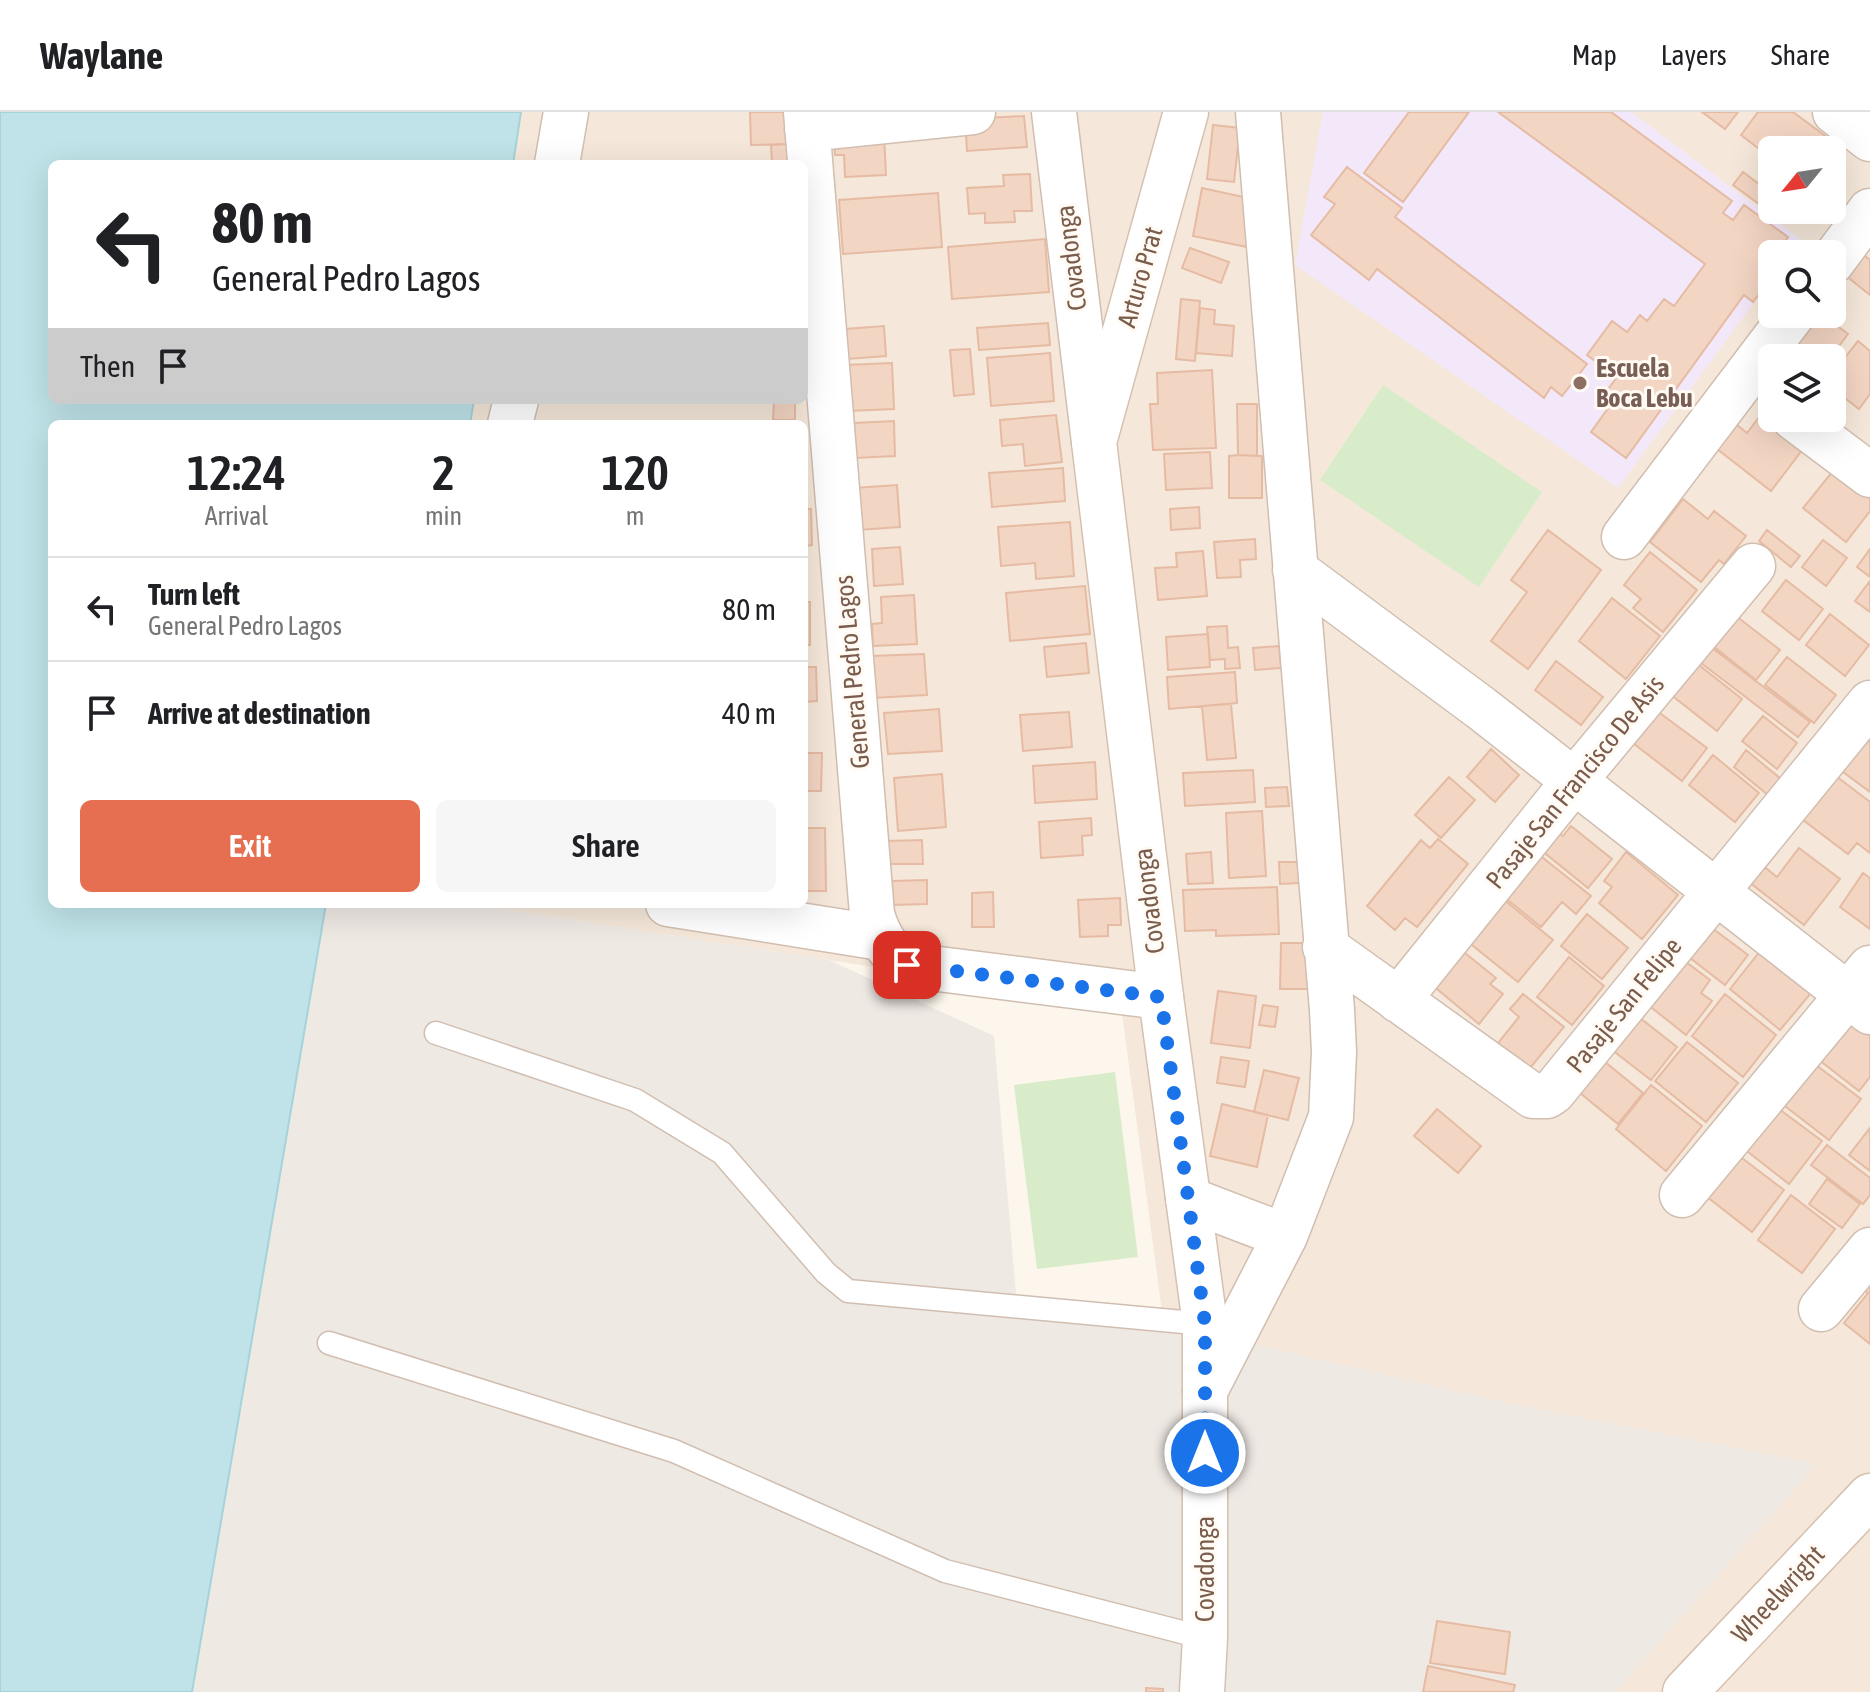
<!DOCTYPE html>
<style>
body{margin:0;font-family:"Asap Condensed",sans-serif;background:#f6f6f6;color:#202124;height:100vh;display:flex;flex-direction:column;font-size:30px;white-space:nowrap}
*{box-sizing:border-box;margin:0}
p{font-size:26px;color:#757577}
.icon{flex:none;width:44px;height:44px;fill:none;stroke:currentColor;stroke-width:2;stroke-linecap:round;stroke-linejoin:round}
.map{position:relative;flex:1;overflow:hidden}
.side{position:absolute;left:48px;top:308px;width:760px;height:488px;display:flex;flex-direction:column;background:#fff;border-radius:12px;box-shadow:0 8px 32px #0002}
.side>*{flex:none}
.hud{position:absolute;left:48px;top:48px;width:760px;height:244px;border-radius:12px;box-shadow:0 8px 32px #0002;background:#fff;color:#202124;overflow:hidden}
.needle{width:52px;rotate:240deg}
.tools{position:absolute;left:1758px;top:24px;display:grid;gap:16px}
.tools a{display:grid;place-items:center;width:88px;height:88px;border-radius:12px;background:#fff;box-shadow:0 8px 32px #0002;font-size:40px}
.pin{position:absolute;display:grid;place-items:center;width:68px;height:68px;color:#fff;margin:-34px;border-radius:16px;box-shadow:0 4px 12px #0006}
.me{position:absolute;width:88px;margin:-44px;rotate:0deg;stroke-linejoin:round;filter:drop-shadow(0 0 6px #0008)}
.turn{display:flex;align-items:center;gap:28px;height:168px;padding:0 32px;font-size:36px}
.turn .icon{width:104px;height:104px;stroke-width:2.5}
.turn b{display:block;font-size:56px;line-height:68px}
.then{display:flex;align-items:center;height:76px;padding:0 32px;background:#0003;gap:16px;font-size:30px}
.eta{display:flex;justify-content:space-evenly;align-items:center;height:136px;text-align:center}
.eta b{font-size:48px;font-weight:600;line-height:56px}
.cta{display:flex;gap:16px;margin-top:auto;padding:16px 32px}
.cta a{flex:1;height:92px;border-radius:12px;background:#e76f51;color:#fff;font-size:32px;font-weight:600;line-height:92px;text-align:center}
.cta a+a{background:#f6f6f6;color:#202124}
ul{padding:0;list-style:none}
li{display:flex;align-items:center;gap:24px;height:104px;padding:0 32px;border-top:2px solid #e0e0e0}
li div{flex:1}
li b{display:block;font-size:30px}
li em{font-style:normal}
header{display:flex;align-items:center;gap:48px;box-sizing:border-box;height:112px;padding:0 40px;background:#fff;border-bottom:2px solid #e0e0e0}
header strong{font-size:38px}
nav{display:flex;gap:44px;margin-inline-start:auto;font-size:28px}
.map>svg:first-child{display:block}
</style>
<header>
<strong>Waylane</strong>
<nav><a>Map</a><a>Layers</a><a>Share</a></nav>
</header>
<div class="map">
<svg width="1870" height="1580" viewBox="0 0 1870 1580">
<rect width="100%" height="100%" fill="#fdf6ec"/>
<!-- residential -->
<path fill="#f5e8da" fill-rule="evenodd" d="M521,0h1349v1580h-710l16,-276 -55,-410 -649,-102h332v-480h-334l4,-24h330v-236h-291zM1772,38h60v60h-60zM1772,142h60v60h-60zM1772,246h60v60h-60z"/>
<!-- industrial -->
<path fill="#efe9e4" d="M326,792h146l357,56 165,76 22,258 224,47 272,63 305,60 -202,228h-1423z"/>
<!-- education -->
<path fill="#f3e8fa" d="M1323,0h308l169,127 -11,15h-17v24l-154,210 -323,-223z"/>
<!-- green -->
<path fill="#d8ecc9" d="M1383,273l159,107 -63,95 -159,-107z
M1115,960l23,185 -101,12 -23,-184z"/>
<!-- water -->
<path fill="#bfe3e8" stroke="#a5d3da" stroke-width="2" d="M0,0h521l-8,52h-461v236h422l-4,24h-418v480h274l-134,788h-192z"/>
<!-- building -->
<path fill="#f3d5c3" stroke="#e6bba3" stroke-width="2" d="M750,0h37l1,32 -37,1z
M1409,0h60l-66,90 -39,-29z
M1498,0h113l121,89 -9,12 10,7 11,-15 44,32 -12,17h-4v5l-9,13 9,5 -19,25 -9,-7 -118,163 -35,-26 23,-32 -9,-7 12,-16 -30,-22 25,-34 15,11 13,-17 7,6 17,-22 10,7 31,-42z
M1702,0h36l-13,17z
M1758,0h35l39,29 -6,9h-54v9l-31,-24z
M1024,4l3,31 -60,4 -2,-32z
M1213,13l27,3 -6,54 -27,-3z
M884,22l2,41 -41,2 -1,-22h-9l-1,-19z
M788,32l1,20h-17l-1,-19z
M1347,55l55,41 -7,9 192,147 -25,32 -11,-9 -7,11 -167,-129 -8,11 -58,-45 24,-31 -11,-7z
M1772,55v43h18l-8,11 -49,-36 10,-13 16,12z
M1030,62l2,37h-18l1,11 -30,1v-10l-16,1 -2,-26 37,-2 -1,-11z
M1202,76l55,12 -10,47 -54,-11z
M938,81l4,54 -99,7 -4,-54z
M1045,127l4,53 -97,7 -4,-52z
M1190,136l39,14 -8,21 -39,-15z
M1857,138l13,10v35l-30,-24z
M1181,187l19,2 -5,60 -19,-2z
M1200,196l15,2 -1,14 20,2 -2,30 -36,-3z
M1802,202h19l27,20 -18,24h-44z
M1048,211l2,22 -71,5 -2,-22z
M884,214l2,30 -39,3 -2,-30z
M1858,229l12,10v43l-11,15 -27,-21v-14z
M970,237l4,45 -20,2 -4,-46z
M1050,241l4,48 -63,5 -4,-48z
M892,251l2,46 -46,2 -3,-46z
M1212,258l4,78 -63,2 -3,-46h8l-1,-31z
M774,288h21v20h-22z
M1237,292h20v52l-19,-1z
M1763,300l43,33 -35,46 -59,-46 19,-25 16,13z
M1056,303l6,47 -37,4 -2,-22 -21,2 -2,-26z
M894,309l1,35 -40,2 -1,-35z
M1210,340l2,36 -46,2 -2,-36z
M1238,343l24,1v42h-33v-42z
M1837,354l33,26v19l-24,31 -43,-34z
M1063,356l2,33 -73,6 -3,-34z
M897,373l3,42 -42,3 -4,-42z
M1683,387l25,20 6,-8 32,25 -22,28 -5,-4 -18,22 -51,-40z
M1199,395l1,21 -29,2 -1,-21z
M804,397h7l1,36 -8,1z
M1070,410l4,54 -38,3 -1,-16 -34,3 -3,-39z
M1548,418l53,40 -73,99 -37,-28 36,-49 -16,-12z
M1767,418l33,26 -9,11 -32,-26z
M1255,427l1,20 -16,1 1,17 -24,1 -3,-36z
M1823,428l24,18 -21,28 -24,-19z
M900,435l3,37 -29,2 -2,-37z
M1870,437v28l-13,-10z
M1203,439l4,45 -49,4 -3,-32 22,-1 -1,-14z
M1650,440l47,38 -34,42 -30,-24 8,-9 -17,-14z
M1786,468l37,29 -24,31 -37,-29z
M1870,469v31l-15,-11z
M1085,474l5,48 -80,7 -4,-48z
M914,483l3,49 -44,2 -1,-22 10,-1 -1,-26z
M1612,486l48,38 -34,43 -47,-38z
M804,490h6v43h-6z
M1830,502l39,31 -24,31 -39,-31z
M1736,504l44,34 -24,30 -43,-34z
M1227,514l1,22 10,-1 2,21 -15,1v-10l-15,1 -3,-33z
M1208,522l2,33 -42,3 -2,-33z
M1086,531l3,30 -42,4 -3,-30z
M1279,534l2,22 -26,2 -2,-22z
M1712,536l98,74 -12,15 -97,-74z
M924,542l3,41 -55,3 -2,-42z
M1787,545l49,38 -22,28 -49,-38z
M1690,546l52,41 -25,32 -52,-41z
M1556,549l47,36 -22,28 -46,-35z
M804,555h12l1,34 -13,1z
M1235,560l2,31 -68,6 -2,-32z
M1231,592l5,54 -29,2 -5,-54z
M1653,596l54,40 -25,33 -53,-41z
M939,597l3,42 -54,3 -4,-41z
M1069,600l3,35 -49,4 -3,-36z
M1763,604l34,27 -20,26 -35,-28z
M1870,609v71l-35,-26z
M1491,637l28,26 -24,27 -28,-25z
M1746,638l35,29 -13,16 -34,-28z
M804,641h18l-1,38h-17z
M1713,643l46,38 -24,29 -46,-37z
M1095,650l2,37 -62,4 -2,-37z
M1253,658l2,32 -70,4 -2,-33z
M942,662l4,53 -48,4 -4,-53z
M1836,664l34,26v51l-13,-10 -9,11 -45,-34z
M1449,665l26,23 -34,38 -26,-23z
M1287,675l2,19 -23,1 -1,-19z
M1262,699l4,65 -37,2 -3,-65z
M1091,706l1,17 -10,1 1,19 -42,3 -2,-36z
M1571,714l41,33 -24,29 -47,-38 15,-19 7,5z
M804,716h21l1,63h-22z
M1438,727l30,25 -51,63 -12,-9 -10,12 -28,-24 54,-66 9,8z
M922,728l1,24h-37l-1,-23z
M1799,736l41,31 -36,46 -55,-43 13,-17 15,12z
M1533,738l58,46 -15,18 -14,-12 -21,25 -43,-35z
M1211,740l2,31 -25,1 -2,-30z
M1626,740l52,43 -36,44 -43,-36 13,-16 -8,-6z
M1279,750h21v21l-20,1z
M1863,761l7,5v51l-30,-22z
M927,768v24l-34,1 -1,-24z
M1277,775l2,47 -63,2v-6l-31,1 -2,-41z
M993,780l1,35h-22v-34z
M1497,782l56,46 -35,42 -56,-45z
M1120,786l1,27h-13v11l-28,1 -2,-37z
M1587,802l41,34 -26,31 -41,-33z
M1708,813l40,30 -23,30 -40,-31z
M1281,831h27v46h-28z
M1765,833l52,41 -37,44 -50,-41z
M1460,837l36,29 -6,6 13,10 -24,30 -48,-40z
M1569,845l35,29 -32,39 -35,-28z
M1682,847l28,21 -9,13 11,8 -26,34 -39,-31z
M1218,879l38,5 -6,52 -39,-5z
M1523,882l41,33 -39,47 -31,-26 25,-31 -9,-8z
M1725,882l51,41 -33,42 -51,-41z
M1263,893l15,2 -3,20 -16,-2z
M1847,899l23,17v49l-11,14 -45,-35z
M1635,902l42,33 -26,33 -48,-37z
M1687,930l51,41 -32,39 -51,-41z
M1221,945l28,4 -4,26 -28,-4z
M1599,945l44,36 -25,31 -44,-36z
M1812,950l49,37 -32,41 -56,-43z
M1264,958l35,8 -11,42 -34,-8z
M1651,973l51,41 -36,45 -50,-42z
M1222,992l46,11 -11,52 -47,-11z
M1775,994l47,35 -33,43 -46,-36z
M1437,997l44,37 -23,27 -44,-37z
M1870,1016v43l-21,-16z
M1827,1033l43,33v17l-7,9 -52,-39z
M1738,1043l46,35 -32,42 -46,-36z
M1827,1067l33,25 -18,24 -33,-24z
M1791,1083l44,34 -33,44 -44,-33z
M1870,1163v69l-26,-21 24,-30 -8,-5z
M1437,1509l73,11 -5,42 -75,-11z
M1428,1554l87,19 -2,7h-90z
M1146,1576l17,1v3h-17z"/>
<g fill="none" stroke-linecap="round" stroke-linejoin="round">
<defs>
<path id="service" d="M436,921l199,67 87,53 104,120 22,18 357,33
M329,1231l345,108 271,120 260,67"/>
<path id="minor" d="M806,0l66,802c6,22 16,38 35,51l254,32
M1054,0l40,330
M1835,0l35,27
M807,17l166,-17
M557,52l9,-52
M1832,150l38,-51
M1794,306l76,57
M510,312l6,-24
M1624,425l169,-223
M1295,458l186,138 389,304
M668,792l213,34
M1325,835l208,149h14l6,-4 317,-389
M1398,888l176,-219 179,-215
M1682,1083l188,-227
M1188,1087l97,37
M1821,1197l49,-59
M1205,1279l80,-155 46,-119 3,-65 -2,-42 -74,-898"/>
<path id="secondary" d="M1186,0l-92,330 67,555 44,327v314l-3,54
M1685,1580l185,-196"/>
</defs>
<!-- service casing -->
<use href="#service" stroke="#d1beb0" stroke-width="25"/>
<!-- minor casing -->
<use href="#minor" stroke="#d1beb0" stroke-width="47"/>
<!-- secondary casing -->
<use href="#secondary" stroke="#d6c0b0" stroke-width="47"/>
<!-- service -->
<use href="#service" stroke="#fff" stroke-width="22"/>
<!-- minor -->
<use href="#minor" stroke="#fff" stroke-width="44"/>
<!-- secondary -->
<use href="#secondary" stroke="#fff" stroke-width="44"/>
</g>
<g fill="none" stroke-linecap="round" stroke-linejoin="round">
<!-- route -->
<path stroke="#1a73e8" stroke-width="14" stroke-dasharray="0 25.2" d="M907,853l254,32 44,327v129"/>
</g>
<!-- markers -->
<circle fill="#8d6e63" stroke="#fffaf3" stroke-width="3" cx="1580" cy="271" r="8"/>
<g text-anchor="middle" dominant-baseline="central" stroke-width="6" stroke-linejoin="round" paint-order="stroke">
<!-- street labels -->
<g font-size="26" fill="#7a5c4d" stroke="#fffaf3">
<text transform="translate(1071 146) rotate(-97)">Covadonga</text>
<text transform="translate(1140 165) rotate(-74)">Arturo Prat</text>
<text transform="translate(852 560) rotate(-95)">General Pedro Lagos</text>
<text transform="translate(1575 670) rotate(-51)">Pasaje San Francisco De Asis</text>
<text transform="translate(1149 789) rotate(-97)">Covadonga</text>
<text transform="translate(1624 893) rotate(-51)">Pasaje San Felipe</text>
<text transform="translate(1205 1457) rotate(-90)">Covadonga</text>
<text transform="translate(1778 1482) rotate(-47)">Wheelwright</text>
</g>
<!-- education labels -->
<g font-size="26" font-weight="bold" fill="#785e54" stroke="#fffaf3" text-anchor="start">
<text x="1596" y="256">Escuela<tspan x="1596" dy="30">Boca Lebu</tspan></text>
</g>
</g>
</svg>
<div class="tools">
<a><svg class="needle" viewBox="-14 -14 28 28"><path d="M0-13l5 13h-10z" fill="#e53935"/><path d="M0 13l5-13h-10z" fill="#757577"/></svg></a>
<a><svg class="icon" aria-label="search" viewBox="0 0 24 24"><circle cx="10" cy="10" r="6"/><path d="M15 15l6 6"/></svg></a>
<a><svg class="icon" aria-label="layers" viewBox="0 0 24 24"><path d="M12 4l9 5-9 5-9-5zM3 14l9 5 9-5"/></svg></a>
</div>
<div class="pin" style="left:907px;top:853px;background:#d93025"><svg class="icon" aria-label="arrive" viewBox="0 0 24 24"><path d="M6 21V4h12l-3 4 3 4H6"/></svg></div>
<svg class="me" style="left:1205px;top:1341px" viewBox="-20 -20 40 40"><circle r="17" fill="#1a73e8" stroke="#fff" stroke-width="3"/><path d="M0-11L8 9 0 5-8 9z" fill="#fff"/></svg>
<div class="hud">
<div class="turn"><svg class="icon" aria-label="left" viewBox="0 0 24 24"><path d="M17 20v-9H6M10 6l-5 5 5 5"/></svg><div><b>80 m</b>General Pedro Lagos</div></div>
<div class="then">Then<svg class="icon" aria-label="arrive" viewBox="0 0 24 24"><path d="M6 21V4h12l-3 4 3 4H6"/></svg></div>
</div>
<section class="side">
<div class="eta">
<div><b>12:24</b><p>Arrival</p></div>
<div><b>2</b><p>min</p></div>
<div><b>120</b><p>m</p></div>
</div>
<ul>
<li><svg class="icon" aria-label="left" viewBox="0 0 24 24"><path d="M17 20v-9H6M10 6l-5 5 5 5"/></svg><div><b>Turn left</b><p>General Pedro Lagos</p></div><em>80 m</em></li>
<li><svg class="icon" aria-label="arrive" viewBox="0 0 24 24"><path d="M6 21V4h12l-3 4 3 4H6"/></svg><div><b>Arrive at destination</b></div><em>40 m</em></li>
</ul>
<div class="cta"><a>Exit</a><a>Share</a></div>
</section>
</div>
